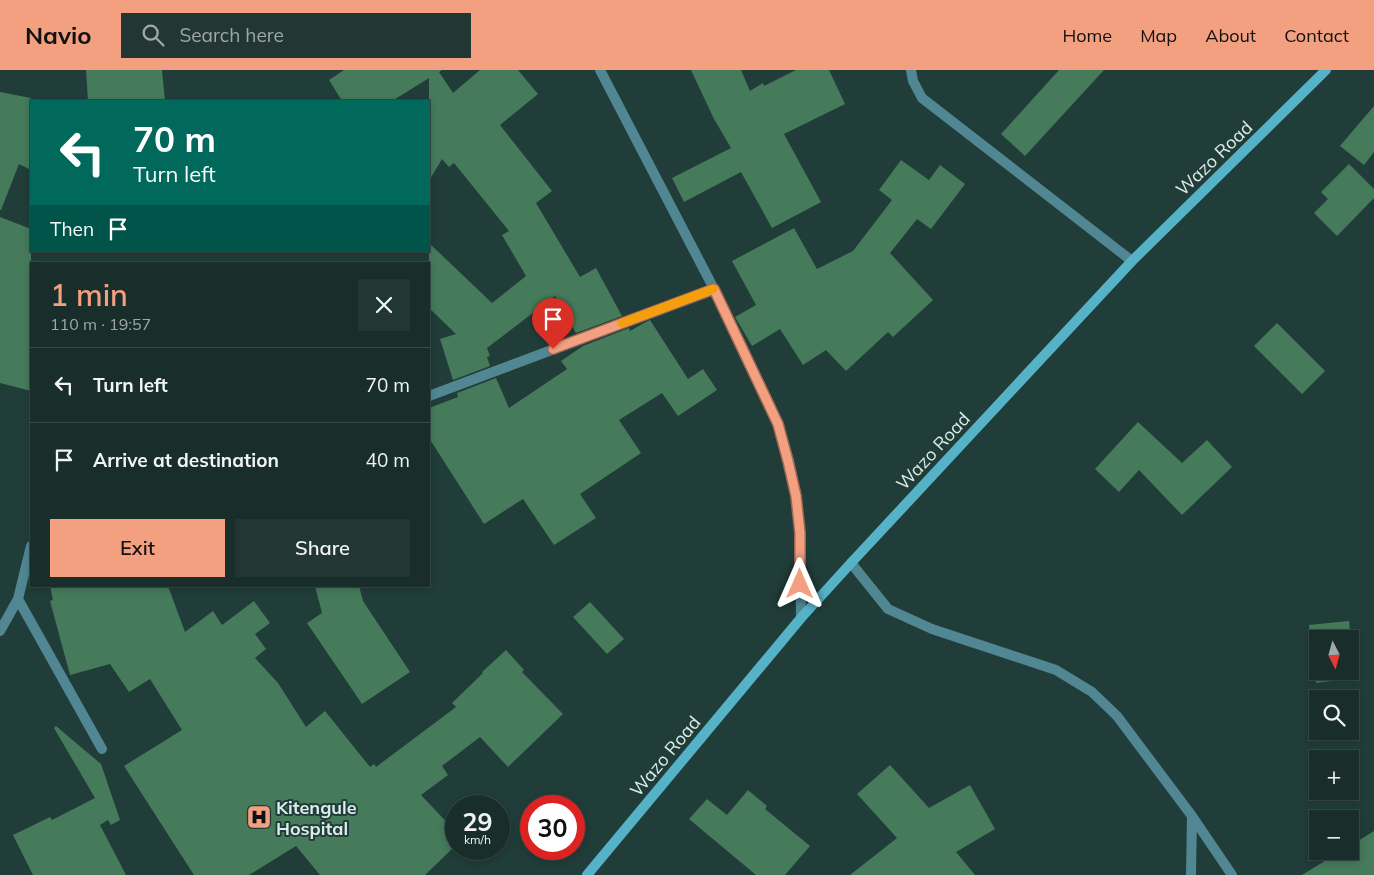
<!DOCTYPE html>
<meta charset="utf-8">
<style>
body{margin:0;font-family:Mulish,sans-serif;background:#223633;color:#f1f3f6;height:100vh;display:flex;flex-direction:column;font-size:19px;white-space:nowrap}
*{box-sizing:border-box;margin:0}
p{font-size:16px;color:#9fa8a9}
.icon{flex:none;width:28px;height:28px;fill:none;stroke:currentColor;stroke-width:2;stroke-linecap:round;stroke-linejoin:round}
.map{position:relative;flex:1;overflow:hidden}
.sheet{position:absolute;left:30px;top:192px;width:400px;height:325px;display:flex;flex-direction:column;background:#192e2b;border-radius:0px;box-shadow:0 2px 8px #0003,0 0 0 1px #374a47}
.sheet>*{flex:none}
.guide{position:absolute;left:30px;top:30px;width:400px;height:152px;border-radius:0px;box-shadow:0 2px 8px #0003,0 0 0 1px #374a47;background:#00695c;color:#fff;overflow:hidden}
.needle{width:32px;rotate:174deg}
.buttons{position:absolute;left:1309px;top:560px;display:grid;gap:10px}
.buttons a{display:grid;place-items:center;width:50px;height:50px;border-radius:0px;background:#192e2b;box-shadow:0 2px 8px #0003,0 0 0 1px #374a47;font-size:25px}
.speed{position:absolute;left:445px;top:725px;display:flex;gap:10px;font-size:25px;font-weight:700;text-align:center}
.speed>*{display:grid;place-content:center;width:65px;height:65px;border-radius:50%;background:#192e2b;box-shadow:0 2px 8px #0003,0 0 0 1px #374a47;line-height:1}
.speed small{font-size:12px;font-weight:400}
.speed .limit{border:8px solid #d22;background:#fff;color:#111}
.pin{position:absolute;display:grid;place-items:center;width:42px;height:42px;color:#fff;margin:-51px -21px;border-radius:50% 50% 50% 0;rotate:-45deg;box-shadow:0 0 5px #0007}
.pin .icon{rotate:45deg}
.me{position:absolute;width:55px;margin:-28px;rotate:0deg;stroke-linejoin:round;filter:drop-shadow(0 0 4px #0008)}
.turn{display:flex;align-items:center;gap:18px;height:105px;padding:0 20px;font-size:22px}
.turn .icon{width:65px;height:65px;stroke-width:2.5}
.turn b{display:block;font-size:35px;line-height:42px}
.then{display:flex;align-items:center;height:48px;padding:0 20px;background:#0003;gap:10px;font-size:19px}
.round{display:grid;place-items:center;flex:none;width:52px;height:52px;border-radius:0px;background:#223633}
.headline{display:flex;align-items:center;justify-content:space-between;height:85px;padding:0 20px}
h1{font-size:30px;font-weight:600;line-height:38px;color:#f2a07f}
.button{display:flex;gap:10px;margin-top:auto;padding:10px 20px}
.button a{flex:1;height:58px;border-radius:0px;background:#f2a07f;color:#111;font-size:20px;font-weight:600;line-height:58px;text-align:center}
.button a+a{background:#223633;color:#f1f3f6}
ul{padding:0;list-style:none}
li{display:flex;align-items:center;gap:15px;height:75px;padding:0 20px;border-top:1px solid #374a47}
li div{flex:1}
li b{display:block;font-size:19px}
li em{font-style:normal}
header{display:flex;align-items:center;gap:30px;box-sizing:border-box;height:70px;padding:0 25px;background:#f2a07f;color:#111}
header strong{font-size:24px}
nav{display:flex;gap:28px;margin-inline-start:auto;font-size:18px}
.search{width:350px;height:45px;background:#223633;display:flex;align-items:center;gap:12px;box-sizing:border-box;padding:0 18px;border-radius:0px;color:#9fa8a9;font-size:19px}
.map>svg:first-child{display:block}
</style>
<header>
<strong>Navio</strong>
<div class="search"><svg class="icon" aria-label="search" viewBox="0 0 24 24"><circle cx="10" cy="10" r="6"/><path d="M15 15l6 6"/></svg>Search here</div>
<nav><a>Home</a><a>Map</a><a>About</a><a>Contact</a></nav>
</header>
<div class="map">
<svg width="1374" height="805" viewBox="0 0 1374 805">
<rect width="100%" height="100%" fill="#213d39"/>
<!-- building -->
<path fill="#457a5b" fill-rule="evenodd" d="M86,0h76l3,31h-77z
M344,0h98l-3,2 14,21 27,-23h38l20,24 -38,31 52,66 -16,12 44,74 16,-9 26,48 -46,17 -21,-37 -68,52 3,8 -3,1 3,9 -37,14 -13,-41 16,-5 -27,-26v-65l63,60 34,-27 -24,-41 7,-4 -55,-68 -5,4 -7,-8 -13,22v-103l-37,23h-50l-13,-21z
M691,0h50l9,21 13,-8 1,3 32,-16h33l16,34 -61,30 37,68 -49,26 -31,-56 -57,30 -12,-24 59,-30 -17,-29z
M1059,0h45l-79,86 -24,-22z
M0,22l31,6v72l-12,-6 -18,46h-1z
M1374,36v46l-10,13 -24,-19z
M901,90l28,20 11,-15 25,19 -34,45 -14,-10 -27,34 43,47 -40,37 -5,-5 -42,39 -20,-21 -23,15 -23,-36 -28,17 -17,-29 21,-12 -24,-44 62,-33 23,41 36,-18 39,-51 -13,-10z
M1349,94l25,25v9l-37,38 -23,-23 14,-14 -7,-7z
M0,147l31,12v162l-31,-8z
M650,250l38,59 15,-10 14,21 -39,26 -16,-23 -43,27 22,33 -61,41 16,24 -42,27 -31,-46 -39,25 -55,-86v-30l29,-11 -1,-4 39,-15 13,30 58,-39 -6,-8 22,-15 46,-18 1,3 14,-8z
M1277,253l48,48 -23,23 -48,-48z
M1138,352l44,41 25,-23 25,27 -50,48 -43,-45 -20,22 -24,-23z
M50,516h118l17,46 28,-21 9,14 32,-24 16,22 -15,11 11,15 -11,9 23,25 28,44 19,-16 45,56 4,-3 2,3 80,-60 -4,-4 31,-30 -1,-1 24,-22 18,20 -2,2 41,42 -55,53 -28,-30 -38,29 6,9 -27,20 35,37v13l-31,30h-105l-24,-29 -47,29h-55l-70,-109 58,-36 -32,-51 -21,13 -19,-28 -40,11 -20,-74 3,-1z
M315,516h44l4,15 47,71 -48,32 -55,-81 15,-10z
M590,532l34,37 -17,15 -34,-37z
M1349,551l6,57 -39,5 -7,-58zM1318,569h32v32h-32z
M56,656l45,38 19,56 -9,5 -3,-5 -8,5 26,50h-93l-20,-40 37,-18 2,3 43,-22 -41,-70z
M890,695l39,43 41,-23 25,44 -39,23 19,23h-125l47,-37 -40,-44z
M748,720l19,16 -2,3 45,37 -25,29h-29l-67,-56 18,-20 20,16z
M1374,761v44h-72l39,-24h9v-5z"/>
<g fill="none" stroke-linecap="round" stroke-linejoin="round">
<!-- service -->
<path stroke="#508793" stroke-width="10" d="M911,0l2,11 9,17 210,163"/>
<!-- minor -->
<path stroke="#508793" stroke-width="10" d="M600,0l114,219 64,135 11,37 7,35 4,37 1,85
M429,326l285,-107
M851,493l37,46 44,20 124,41 36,22 25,24 75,100 40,59
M18,529l84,150
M0,561l18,-32 13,-53
M1191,805l1,-59"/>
<!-- secondary -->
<path stroke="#56b3c7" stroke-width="10" d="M587,805l214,-257 50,-55 281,-302 194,-191"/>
</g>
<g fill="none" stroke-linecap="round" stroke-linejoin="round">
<defs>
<path id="route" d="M553,279l161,-60 64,135 10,37 8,35 4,37v51"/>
</defs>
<!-- route casing -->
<use href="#route" stroke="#9d6853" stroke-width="12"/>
<!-- route -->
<use href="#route" stroke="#f2a07f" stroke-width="9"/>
<!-- slow -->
<path stroke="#f59e0b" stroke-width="9" d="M622,253l91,-34"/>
</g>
<!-- icons -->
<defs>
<symbol id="hospital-square" viewBox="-11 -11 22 22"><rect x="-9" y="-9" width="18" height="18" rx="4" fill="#f2a07f" stroke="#213d39"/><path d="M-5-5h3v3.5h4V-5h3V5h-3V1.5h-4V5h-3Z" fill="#111"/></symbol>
</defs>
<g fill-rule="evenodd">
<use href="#hospital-square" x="245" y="733" width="28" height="28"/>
</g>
<g text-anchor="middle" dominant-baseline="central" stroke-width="4" stroke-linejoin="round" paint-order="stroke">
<!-- street labels -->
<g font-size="18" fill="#dcece9" stroke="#213d39">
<text transform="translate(1214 88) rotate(-44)">Wazo Road</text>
<text transform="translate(933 381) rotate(-47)">Wazo Road</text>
<text transform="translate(665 686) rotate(-50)">Wazo Road</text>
</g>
<!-- poi labels -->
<g font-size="18" font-weight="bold" fill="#dcece9" stroke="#213d39" text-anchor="start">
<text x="276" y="737">Kitengule<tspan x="276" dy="21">Hospital</tspan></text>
</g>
</g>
</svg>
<div class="buttons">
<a><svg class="needle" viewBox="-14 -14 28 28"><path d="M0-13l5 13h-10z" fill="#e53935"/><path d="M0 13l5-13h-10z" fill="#9fa8a9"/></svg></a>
<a><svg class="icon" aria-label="search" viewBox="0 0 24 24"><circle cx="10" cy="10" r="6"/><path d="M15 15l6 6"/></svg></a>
<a>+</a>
<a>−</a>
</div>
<div class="speed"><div>29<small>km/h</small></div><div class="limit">30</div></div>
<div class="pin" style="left:553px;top:279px;background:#d93025"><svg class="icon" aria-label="arrive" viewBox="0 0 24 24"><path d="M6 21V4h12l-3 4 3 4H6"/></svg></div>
<svg class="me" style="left:800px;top:514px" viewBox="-20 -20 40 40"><path d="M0-17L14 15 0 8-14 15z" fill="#f2a07f" stroke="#fff" stroke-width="4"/></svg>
<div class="guide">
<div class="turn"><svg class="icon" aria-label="left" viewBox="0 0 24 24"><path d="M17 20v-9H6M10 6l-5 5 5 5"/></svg><div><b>70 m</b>Turn left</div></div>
<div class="then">Then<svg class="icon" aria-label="arrive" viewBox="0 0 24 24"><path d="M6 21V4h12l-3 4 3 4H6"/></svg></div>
</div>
<section class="sheet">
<div class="headline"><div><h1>1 min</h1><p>110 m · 19:57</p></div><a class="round"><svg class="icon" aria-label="close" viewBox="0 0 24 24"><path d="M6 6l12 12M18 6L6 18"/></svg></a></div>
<ul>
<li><svg class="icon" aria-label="left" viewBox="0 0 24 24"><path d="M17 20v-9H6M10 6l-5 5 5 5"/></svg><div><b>Turn left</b></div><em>70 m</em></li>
<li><svg class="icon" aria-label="arrive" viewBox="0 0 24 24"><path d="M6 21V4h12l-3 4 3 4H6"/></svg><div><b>Arrive at destination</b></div><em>40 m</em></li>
</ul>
<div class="button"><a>Exit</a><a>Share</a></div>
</section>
</div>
